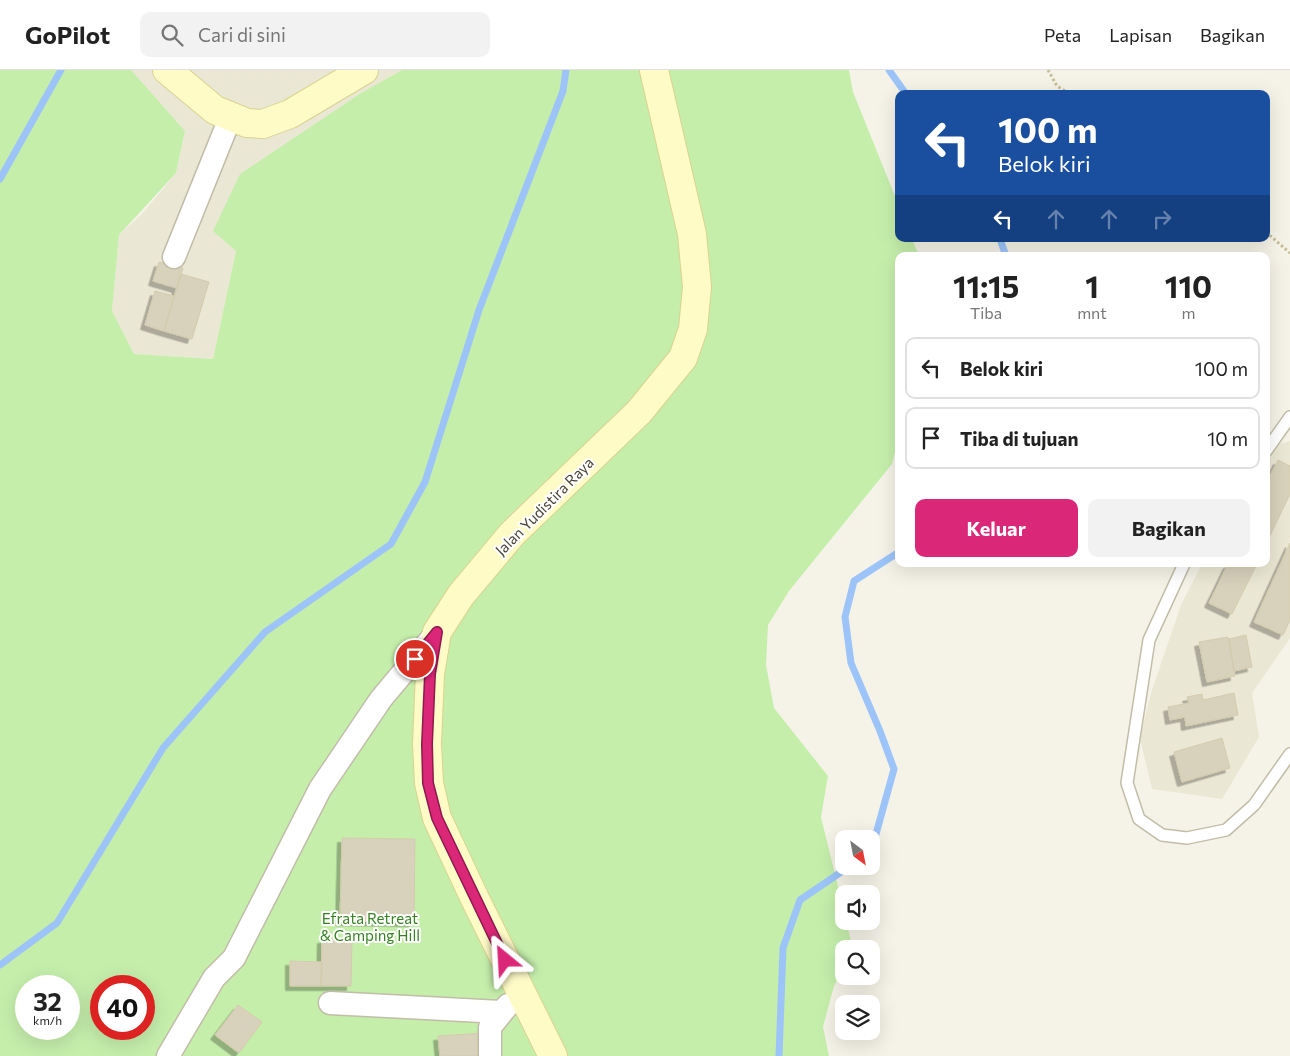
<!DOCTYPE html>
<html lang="id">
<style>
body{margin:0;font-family:Commissioner,sans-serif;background:#f2f2f2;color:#222;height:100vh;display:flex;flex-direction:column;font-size:19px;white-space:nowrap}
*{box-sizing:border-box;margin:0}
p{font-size:16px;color:#767676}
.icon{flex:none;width:28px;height:28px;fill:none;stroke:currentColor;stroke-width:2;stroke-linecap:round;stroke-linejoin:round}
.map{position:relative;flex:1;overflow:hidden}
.drawer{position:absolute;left:895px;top:182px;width:375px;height:315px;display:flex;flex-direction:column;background:#fff;border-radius:10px;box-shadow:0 5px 20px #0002}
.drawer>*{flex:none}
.hud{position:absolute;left:895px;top:20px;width:375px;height:152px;border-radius:10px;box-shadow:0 5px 20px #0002;background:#1a4fa0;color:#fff;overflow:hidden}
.needle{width:32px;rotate:148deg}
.buttons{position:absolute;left:835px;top:760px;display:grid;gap:10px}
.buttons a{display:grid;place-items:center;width:45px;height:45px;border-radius:10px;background:#fff;box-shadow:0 5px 20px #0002;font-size:25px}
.speed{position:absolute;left:15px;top:905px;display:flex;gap:10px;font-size:25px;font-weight:700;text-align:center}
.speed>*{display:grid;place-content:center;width:65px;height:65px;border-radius:50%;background:#fff;box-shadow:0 5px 20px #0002;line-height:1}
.speed small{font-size:12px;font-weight:400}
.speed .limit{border:8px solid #d22;background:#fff;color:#111}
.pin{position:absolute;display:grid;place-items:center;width:42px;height:42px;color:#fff;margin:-21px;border:2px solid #fff;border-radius:50%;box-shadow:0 1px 5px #0007}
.me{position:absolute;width:55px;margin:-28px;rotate:333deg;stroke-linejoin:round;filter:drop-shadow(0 0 4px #0008)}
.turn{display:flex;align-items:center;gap:18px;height:105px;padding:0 20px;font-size:22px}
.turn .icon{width:65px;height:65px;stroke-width:2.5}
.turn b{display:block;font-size:35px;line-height:42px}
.lanes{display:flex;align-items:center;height:48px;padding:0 20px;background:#0003;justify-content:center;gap:25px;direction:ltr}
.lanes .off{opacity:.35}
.eta{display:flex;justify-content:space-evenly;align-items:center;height:85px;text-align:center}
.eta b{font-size:30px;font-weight:700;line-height:35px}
.button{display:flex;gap:10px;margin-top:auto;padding:10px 20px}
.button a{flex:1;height:58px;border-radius:10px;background:#db2777;color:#fff;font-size:20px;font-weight:700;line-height:58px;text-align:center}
.button a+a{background:#f2f2f2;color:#222}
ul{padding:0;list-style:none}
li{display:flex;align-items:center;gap:15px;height:62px;margin:0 10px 8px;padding:0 10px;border:2px solid #e0e0e0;border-radius:10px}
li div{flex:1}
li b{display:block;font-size:19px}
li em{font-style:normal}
header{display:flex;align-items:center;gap:30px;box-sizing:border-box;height:70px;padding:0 25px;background:#fff;border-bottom:1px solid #e0e0e0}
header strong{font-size:24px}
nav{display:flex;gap:28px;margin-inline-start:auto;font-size:18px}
.search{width:350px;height:45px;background:#f2f2f2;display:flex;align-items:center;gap:12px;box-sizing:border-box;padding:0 18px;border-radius:10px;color:#767676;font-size:19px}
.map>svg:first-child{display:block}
</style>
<header>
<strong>GoPilot</strong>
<div class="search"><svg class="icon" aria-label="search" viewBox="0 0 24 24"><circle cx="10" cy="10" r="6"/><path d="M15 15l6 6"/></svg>Cari di sini</div>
<nav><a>Peta</a><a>Lapisan</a><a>Bagikan</a></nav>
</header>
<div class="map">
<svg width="1290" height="986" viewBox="0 0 1290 986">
<defs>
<filter id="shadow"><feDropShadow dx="-4.5" dy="4.5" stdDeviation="0" flood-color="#0004"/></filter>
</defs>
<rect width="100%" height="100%" fill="#f5f3e7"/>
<!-- residential -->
<path fill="#eae7d4" d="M131,0h271l-41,23 -87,59 -38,99 -23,108 -79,-5 -22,-43 7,-76 23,-21 34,-41 9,-42z
M1290,371v197l-38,55 7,44 -37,62 -70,-10 -12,-51 11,-45 30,-88 21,-41h64v-103l10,-16z"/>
<!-- green -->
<path fill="#c5eeab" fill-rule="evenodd" d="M0,0h131l54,61 -9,42 -57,62 -7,76 22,43 79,5 23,-108 -23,-20 27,-57 121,-81 41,-23h447l4,22 46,114v33h13l7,17h-20v180l-7,28 -103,127 -21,34 -2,40 8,43 54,68 -7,41 23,94v10h2l7,28h-9v19l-10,18 -11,41 6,29h-829zM26,916h43v43h-43zM101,916h43v43h-43z"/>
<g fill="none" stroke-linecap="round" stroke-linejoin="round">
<!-- stream -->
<path stroke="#9cc4f9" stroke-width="7" d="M889,0l17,24
M0,109l61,-109
M1000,169l6,17
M871,782l23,-83 -14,-38 -29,-68 -6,-46 9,-36 45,-29
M0,895l57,-42 106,-175 102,-116 126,-88 34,-62 54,-172 84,-219 3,-21
M779,986l4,-108 17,-48 50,-34"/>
</g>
<!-- building -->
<path fill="#d8d1bb" stroke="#d4cbad" filter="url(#shadow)" d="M159,192l24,6 -6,20 -24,-7z
M181,204l28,8 -17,57 -28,-8z
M155,221l19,5 -10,35 -19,-6z
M1278,390l12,6v28l-24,50v-60z
M1290,473v77l-7,15 -29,-13z
M1228,494h29l-25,50 -23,-11z
M1246,565l6,32 -18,4 -5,-32z
M1228,567l7,39 -28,6 -8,-40z
M1234,623l4,22 -52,11 -1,-9 -15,3 -2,-13 21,-4 -2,-6 15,-3 1,6z
M1222,668l8,30 -48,14 -8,-30z
M342,768l73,1 -1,83 -74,-1z
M322,869h30l-1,47h-30z
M290,891l32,1 -1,24h-31z
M238,935l24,17 -23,31 -24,-18z
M484,963l1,23h-45l-2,-20z"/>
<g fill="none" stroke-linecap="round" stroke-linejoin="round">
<defs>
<path id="lane" d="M1266,381l24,-34
M1184,494l-35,76 -22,143 12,36 23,16 25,3 39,-8 28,-25 36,-51"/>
<path id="street" d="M174,187l56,-139
M330,933l171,9
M168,986l46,-78 20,-20 86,-169 61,-90 56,-67
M490,986v-29l18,-22"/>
<path id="secondary" d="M167,0l48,40 32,13 16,1 27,-10 74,-44
M553,986l-78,-157 -38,-81 -8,-35 -2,-39 3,-70 7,-42 24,-37 51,-61 127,-122 44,-54 10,-29 4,-42 -5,-53 -38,-164"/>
</defs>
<!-- lane casing -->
<use href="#lane" stroke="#c2bda8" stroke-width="14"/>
<!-- street casing -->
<use href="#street" stroke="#c2bda8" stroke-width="25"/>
<!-- secondary casing -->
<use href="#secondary" stroke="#dad391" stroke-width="30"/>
<!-- path -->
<path stroke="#c5bd97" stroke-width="3" stroke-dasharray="2.5 2.5" stroke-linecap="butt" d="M1048,0l9,16 13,8
M1266,162l24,21"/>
<!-- lane -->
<use href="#lane" stroke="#fff" stroke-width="11"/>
<!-- street -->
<use href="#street" stroke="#fff" stroke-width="22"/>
<!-- secondary -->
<use href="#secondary" stroke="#fffbc7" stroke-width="28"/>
</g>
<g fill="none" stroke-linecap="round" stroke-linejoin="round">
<defs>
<path id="route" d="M415,589l22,-27 -7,42 -3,70 1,39 9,35 68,142"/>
</defs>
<!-- route casing -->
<use href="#route" stroke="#8e194d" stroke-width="12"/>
<!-- route -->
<use href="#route" stroke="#db2777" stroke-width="9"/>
</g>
<g text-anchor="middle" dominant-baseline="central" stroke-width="4" stroke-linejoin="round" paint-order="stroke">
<!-- street labels -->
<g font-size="15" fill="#494535" stroke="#fff">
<text transform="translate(544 436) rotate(-45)">Jalan Yudistira Raya</text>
</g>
<!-- park labels -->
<g font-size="15" fill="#368221" stroke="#fff">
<text x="370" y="848">Efrata Retreat<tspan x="370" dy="17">&amp; Camping Hill</tspan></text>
</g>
</g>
</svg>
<div class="buttons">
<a><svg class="needle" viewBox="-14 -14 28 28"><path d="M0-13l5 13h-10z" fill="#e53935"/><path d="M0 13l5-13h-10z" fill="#767676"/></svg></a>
<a><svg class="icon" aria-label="sound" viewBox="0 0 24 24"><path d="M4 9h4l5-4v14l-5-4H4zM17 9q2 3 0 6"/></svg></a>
<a><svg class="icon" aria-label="search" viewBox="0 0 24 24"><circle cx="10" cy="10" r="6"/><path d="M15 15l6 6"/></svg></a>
<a><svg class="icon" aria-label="layers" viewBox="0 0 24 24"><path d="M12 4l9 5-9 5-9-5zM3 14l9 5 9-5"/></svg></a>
</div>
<div class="speed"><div>32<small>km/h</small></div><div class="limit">40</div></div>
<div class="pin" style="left:415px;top:589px;background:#d93025"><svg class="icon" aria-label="arrive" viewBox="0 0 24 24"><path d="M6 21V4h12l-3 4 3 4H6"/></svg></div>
<svg class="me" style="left:505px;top:890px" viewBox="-20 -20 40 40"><path d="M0-17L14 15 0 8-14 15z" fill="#db2777" stroke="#fff" stroke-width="4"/></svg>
<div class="hud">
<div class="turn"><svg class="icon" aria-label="left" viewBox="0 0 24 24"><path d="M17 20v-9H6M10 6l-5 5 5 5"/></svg><div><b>100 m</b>Belok kiri</div></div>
<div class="lanes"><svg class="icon" aria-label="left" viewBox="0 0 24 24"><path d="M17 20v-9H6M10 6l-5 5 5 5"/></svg><svg class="icon off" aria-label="ahead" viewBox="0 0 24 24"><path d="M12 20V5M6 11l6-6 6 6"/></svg><svg class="icon off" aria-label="ahead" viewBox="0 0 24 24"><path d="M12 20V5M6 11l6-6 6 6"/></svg><svg class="icon off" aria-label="right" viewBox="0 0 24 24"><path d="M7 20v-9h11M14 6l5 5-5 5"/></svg></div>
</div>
<section class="drawer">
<div class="eta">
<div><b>11:15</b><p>Tiba</p></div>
<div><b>1</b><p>mnt</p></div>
<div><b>110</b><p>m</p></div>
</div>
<ul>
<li><svg class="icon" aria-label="left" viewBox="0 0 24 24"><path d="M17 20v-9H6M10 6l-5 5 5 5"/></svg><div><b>Belok kiri</b></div><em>100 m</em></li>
<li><svg class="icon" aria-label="arrive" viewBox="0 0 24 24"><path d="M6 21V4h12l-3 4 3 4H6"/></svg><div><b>Tiba di tujuan</b></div><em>10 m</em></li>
</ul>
<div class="button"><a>Keluar</a><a>Bagikan</a></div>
</section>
</div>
